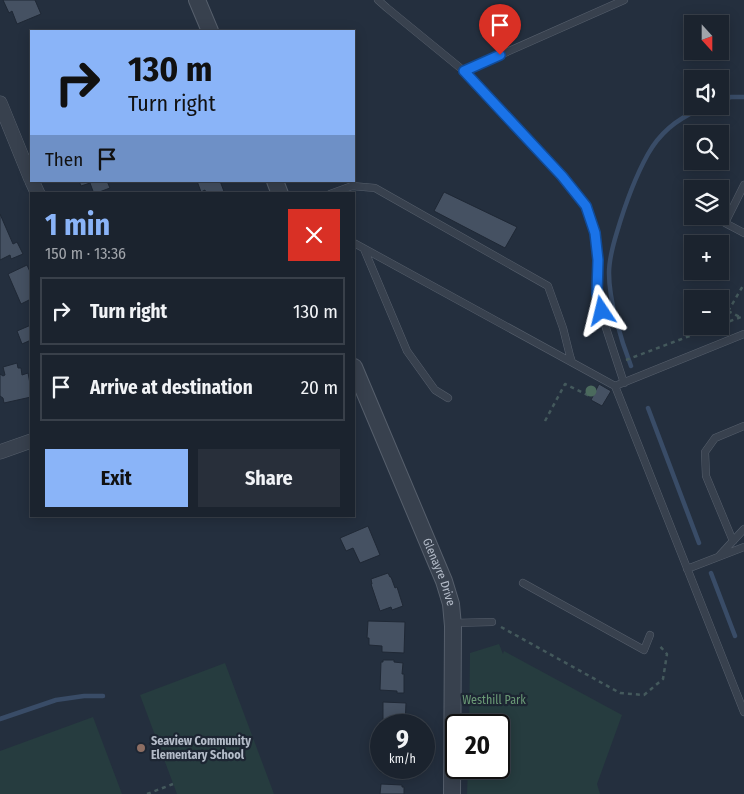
<!DOCTYPE html>
<meta charset="utf-8">
<style>
body{margin:0;font-family:"Fira Sans Condensed",sans-serif;background:#282f3a;color:#f1f3f6;height:100vh;display:flex;flex-direction:column;font-size:19px;white-space:nowrap}
*{box-sizing:border-box;margin:0}
p{font-size:16px;color:#a0a4aa}
.icon{flex:none;width:28px;height:28px;fill:none;stroke:currentColor;stroke-width:2;stroke-linecap:round;stroke-linejoin:round}
.map{position:relative;flex:1;overflow:hidden}
.drawer{position:absolute;left:30px;top:192px;width:325px;height:325px;display:flex;flex-direction:column;background:#1b232e;border-radius:0px;box-shadow:0 2px 12px #0003,0 0 0 1px #39404a}
.drawer>*{flex:none}
.top-card{position:absolute;left:30px;top:30px;width:325px;height:152px;border-radius:0px;box-shadow:0 2px 12px #0003,0 0 0 1px #39404a;background:#8ab4f8;color:#111;overflow:hidden}
.needle{width:32px;rotate:159deg}
.tools{position:absolute;left:684px;top:15px;display:grid;gap:10px}
.tools a{display:grid;place-items:center;width:45px;height:45px;border-radius:0px;background:#1b232e;box-shadow:0 2px 12px #0003,0 0 0 1px #39404a;font-size:25px}
.speed{position:absolute;left:370px;top:714px;display:flex;gap:10px;font-size:25px;font-weight:700;text-align:center}
.speed>*{display:grid;place-content:center;width:65px;height:65px;border-radius:50%;background:#1b232e;box-shadow:0 2px 12px #0003,0 0 0 1px #39404a;line-height:1}
.speed small{font-size:12px;font-weight:400}
.speed .limit{border:2px solid #111;border-radius:8px;background:#fff;color:#111}
.pin{position:absolute;display:grid;place-items:center;width:42px;height:42px;color:#fff;margin:-51px -21px;border-radius:50% 50% 50% 0;rotate:-45deg;box-shadow:0 0 5px #0007}
.pin .icon{rotate:45deg}
.me{position:absolute;width:55px;margin:-28px;rotate:350deg;stroke-linejoin:round;filter:drop-shadow(0 0 4px #0008)}
.turn{display:flex;align-items:center;gap:18px;height:105px;padding:0 15px;font-size:22px}
.turn .icon{width:65px;height:65px;stroke-width:2.5}
.turn b{display:block;font-size:35px;line-height:42px}
.then{display:flex;align-items:center;height:48px;padding:0 15px;background:#0003;gap:10px;font-size:19px}
.round{display:grid;place-items:center;flex:none;width:52px;height:52px;border-radius:0px;background:#282f3a}
.overview{display:flex;align-items:center;justify-content:space-between;height:85px;padding:0 15px}
h1{font-size:30px;font-weight:700;line-height:38px;color:#8ab4f8}
.cta{display:flex;gap:10px;margin-top:auto;padding:10px 15px}
.cta a{flex:1;height:58px;border-radius:0px;background:#8ab4f8;color:#111;font-size:20px;font-weight:700;line-height:58px;text-align:center}
.cta a+a{background:#282f3a;color:#f1f3f6}
ul{padding:0;list-style:none}
li{display:flex;align-items:center;gap:15px;height:68px;margin:0 10px 8px;padding:0 5px;border:2px solid #39404a;border-radius:0px}
li div{flex:1}
li b{display:block;font-size:19px}
li em{font-style:normal}
.map>svg:first-child{display:block}
</style>
<div class="map">
<svg width="744" height="794" viewBox="0 0 744 794">
<rect width="100%" height="100%" fill="#242f3e"/>
<!-- green -->
<path fill="#263c3f" d="M499,644l4,10 1,-3 118,64 -25,69 3,10h-133l1,-26h31v-43h-30l1,-72z
M225,663l49,131h-97l-37,-99z
M93,717l29,77h-122v-43z"/>
<g fill="none" stroke-linecap="round" stroke-linejoin="round">
<!-- stream -->
<path stroke="#394c67" stroke-width="4.5" d="M720,100l11,-3h13
M631,366c-10,-26 -22,-65 -22,-93 0,-13 4,-28 8,-41 8,-27 17,-53 31,-78 5,-9 13,-19 21,-26 11,-10 24,-16 36,-22
M648,408l51,135
M711,573l24,63
M0,719l56,-19 28,-4h19"/>
</g>
<!-- building -->
<path fill="#455162" stroke="#1f2835" d="M3,0h32l6,14 -24,10 -5,-13 -3,2z
M79,181h28l3,7 -16,6 -4,-11 -9,3z
M197,181h23l5,13h-16v-2l-3,1 -1,-3 -4,2z
M444,192l73,35 -12,21 -71,-37z
M0,214l13,30 4,-2 6,12 -12,5 -1,-4 -10,5z
M27,265l4,9v25l-10,5 -13,-30z
M31,325v15l-9,4 -5,-13z
M17,363l1,5h3l1,7 6,-2 3,16v8l-27,6 -1,-5 -3,-2v-22l3,2 2,-1 -2,-8z
M599,384l12,7 -9,15 -11,-6z
M368,526l12,29 -20,8 -7,-15 -7,3 -6,-13z
M388,573l2,4h1l4,11 2,-1 6,19 -11,4 -1,-3 -11,4 -9,-27h1l-1,-5z
M368,621l37,1 -1,31 -22,-1v-6l-13,-1v-7h-2z
M383,660h11v2l9,1 -1,11h2v19h-7v-2l-17,-1 1,-28h2z
M383,702l23,1 -1,22h-22z
M381,743v25h24v7h-7v-2l-18,-1z
M381,784l21,1v2h2v7h-24z"/>
<g fill="none" stroke-linecap="round" stroke-linejoin="round">
<defs>
<path id="service" d="M378,0l9,8 77,63 99,105 23,30 9,27 3,27 -1,33 9,35 18,55
M464,71l160,-71
M744,185l-19,38 19,10
M330,194l22,-8 23,2 173,98 15,42 7,28 2,6
M354,243l261,143 129,326
M364,249l43,102 28,39 13,8
M615,386l129,-52
M733,541l-27,-65 -1,-24 10,-14 29,-12
M720,555l24,-26
M687,569l57,-22
M523,583l121,67 6,-15
M453,623l39,-1"/>
<path id="minor" d="M0,103l31,76
M32,181l6,13
M0,452l31,-11"/>
<g id="tertiary">
<path d="M197,0l13,31"/>
<path d="M275,181l5,13"/>
<path id="s1" d="M354,367l90,214 7,23 2,22 -1,168"/>
</g>
</defs>
<!-- service casing -->
<use href="#service" stroke="#565f6c" stroke-width="8"/>
<!-- minor casing -->
<use href="#minor" stroke="#565f6c" stroke-width="15"/>
<!-- tertiary casing -->
<use href="#tertiary" stroke="#565f6c" stroke-width="18"/>
<!-- path -->
<path stroke="#44595c" stroke-width="2.5" stroke-dasharray="4 4" stroke-linecap="butt" d="M728,311l12,6
M722,324l22,-8
M720,325l24,-41
M626,360l90,-34
M545,421l20,-37 27,13
M501,627l119,66 24,2 19,-16 4,-25 -9,-10
M147,794l26,-10"/>
<!-- service -->
<use href="#service" stroke="#38414e" stroke-width="7"/>
<!-- minor -->
<use href="#minor" stroke="#38414e" stroke-width="14"/>
<!-- tertiary -->
<use href="#tertiary" stroke="#38414e" stroke-width="16"/>
</g>
<!-- trees -->
<circle fill="#4b6a5d" cx="591" cy="391" r="5.5"/>
<g fill="none" stroke-linecap="round" stroke-linejoin="round">
<defs>
<path id="route" d="M500,55l-36,16 98,105 24,30 9,27 3,27 -1,34 5,17"/>
</defs>
<!-- route casing -->
<use href="#route" stroke="#114b97" stroke-width="12"/>
<!-- route -->
<use href="#route" stroke="#1a73e8" stroke-width="9"/>
</g>
<!-- markers -->
<circle fill="#8d6e63" stroke="#1d2633" stroke-width="2" cx="141" cy="748" r="5"/>
<g text-anchor="middle" dominant-baseline="central" stroke-width="4.5" stroke-linejoin="round" paint-order="stroke">
<!-- street labels -->
<g font-size="12" fill="#b4bcc9" stroke="#1d2633">
<text stroke="none"><textPath href="#s1" startOffset="222">Glenayre Drive</textPath></text>
</g>
<!-- park labels -->
<g font-size="12" fill="#6b9a76" stroke="#1d2633">
<text x="494" y="700">Westhill Park</text>
</g>
<!-- poi labels -->
<g font-size="12" font-weight="bold" fill="#b4bcc9" stroke="#1d2633" text-anchor="start">
<text x="151" y="741">Seaview Community<tspan x="151" dy="14">Elementary School</tspan></text>
</g>
</g>
</svg>
<div class="tools">
<a><svg class="needle" viewBox="-14 -14 28 28"><path d="M0-13l5 13h-10z" fill="#e53935"/><path d="M0 13l5-13h-10z" fill="#a0a4aa"/></svg></a>
<a><svg class="icon" aria-label="sound" viewBox="0 0 24 24"><path d="M4 9h4l5-4v14l-5-4H4zM17 9q2 3 0 6"/></svg></a>
<a><svg class="icon" aria-label="search" viewBox="0 0 24 24"><circle cx="10" cy="10" r="6"/><path d="M15 15l6 6"/></svg></a>
<a><svg class="icon" aria-label="layers" viewBox="0 0 24 24"><path d="M12 4l9 5-9 5-9-5zM3 14l9 5 9-5"/></svg></a>
<a>+</a>
<a>−</a>
</div>
<div class="speed"><div>9<small>km/h</small></div><div class="limit">20</div></div>
<div class="pin" style="left:500px;top:55px;background:#d93025"><svg class="icon" aria-label="arrive" viewBox="0 0 24 24"><path d="M6 21V4h12l-3 4 3 4H6"/></svg></div>
<svg class="me" style="left:602px;top:311px" viewBox="-20 -20 40 40"><path d="M0-17L14 15 0 8-14 15z" fill="#1a73e8" stroke="#fff" stroke-width="4"/></svg>
<div class="top-card">
<div class="turn"><svg class="icon" aria-label="right" viewBox="0 0 24 24"><path d="M7 20v-9h11M14 6l5 5-5 5"/></svg><div><b>130 m</b>Turn right</div></div>
<div class="then">Then<svg class="icon" aria-label="arrive" viewBox="0 0 24 24"><path d="M6 21V4h12l-3 4 3 4H6"/></svg></div>
</div>
<section class="drawer">
<div class="overview"><div><h1>1 min</h1><p>150 m · 13:36</p></div><a class="round" style="background:#d93025;color:#fff"><svg class="icon" aria-label="close" viewBox="0 0 24 24"><path d="M6 6l12 12M18 6L6 18"/></svg></a></div>
<ul>
<li><svg class="icon" aria-label="right" viewBox="0 0 24 24"><path d="M7 20v-9h11M14 6l5 5-5 5"/></svg><div><b>Turn right</b></div><em>130 m</em></li>
<li><svg class="icon" aria-label="arrive" viewBox="0 0 24 24"><path d="M6 21V4h12l-3 4 3 4H6"/></svg><div><b>Arrive at destination</b></div><em>20 m</em></li>
</ul>
<div class="cta"><a>Exit</a><a>Share</a></div>
</section>
</div>
